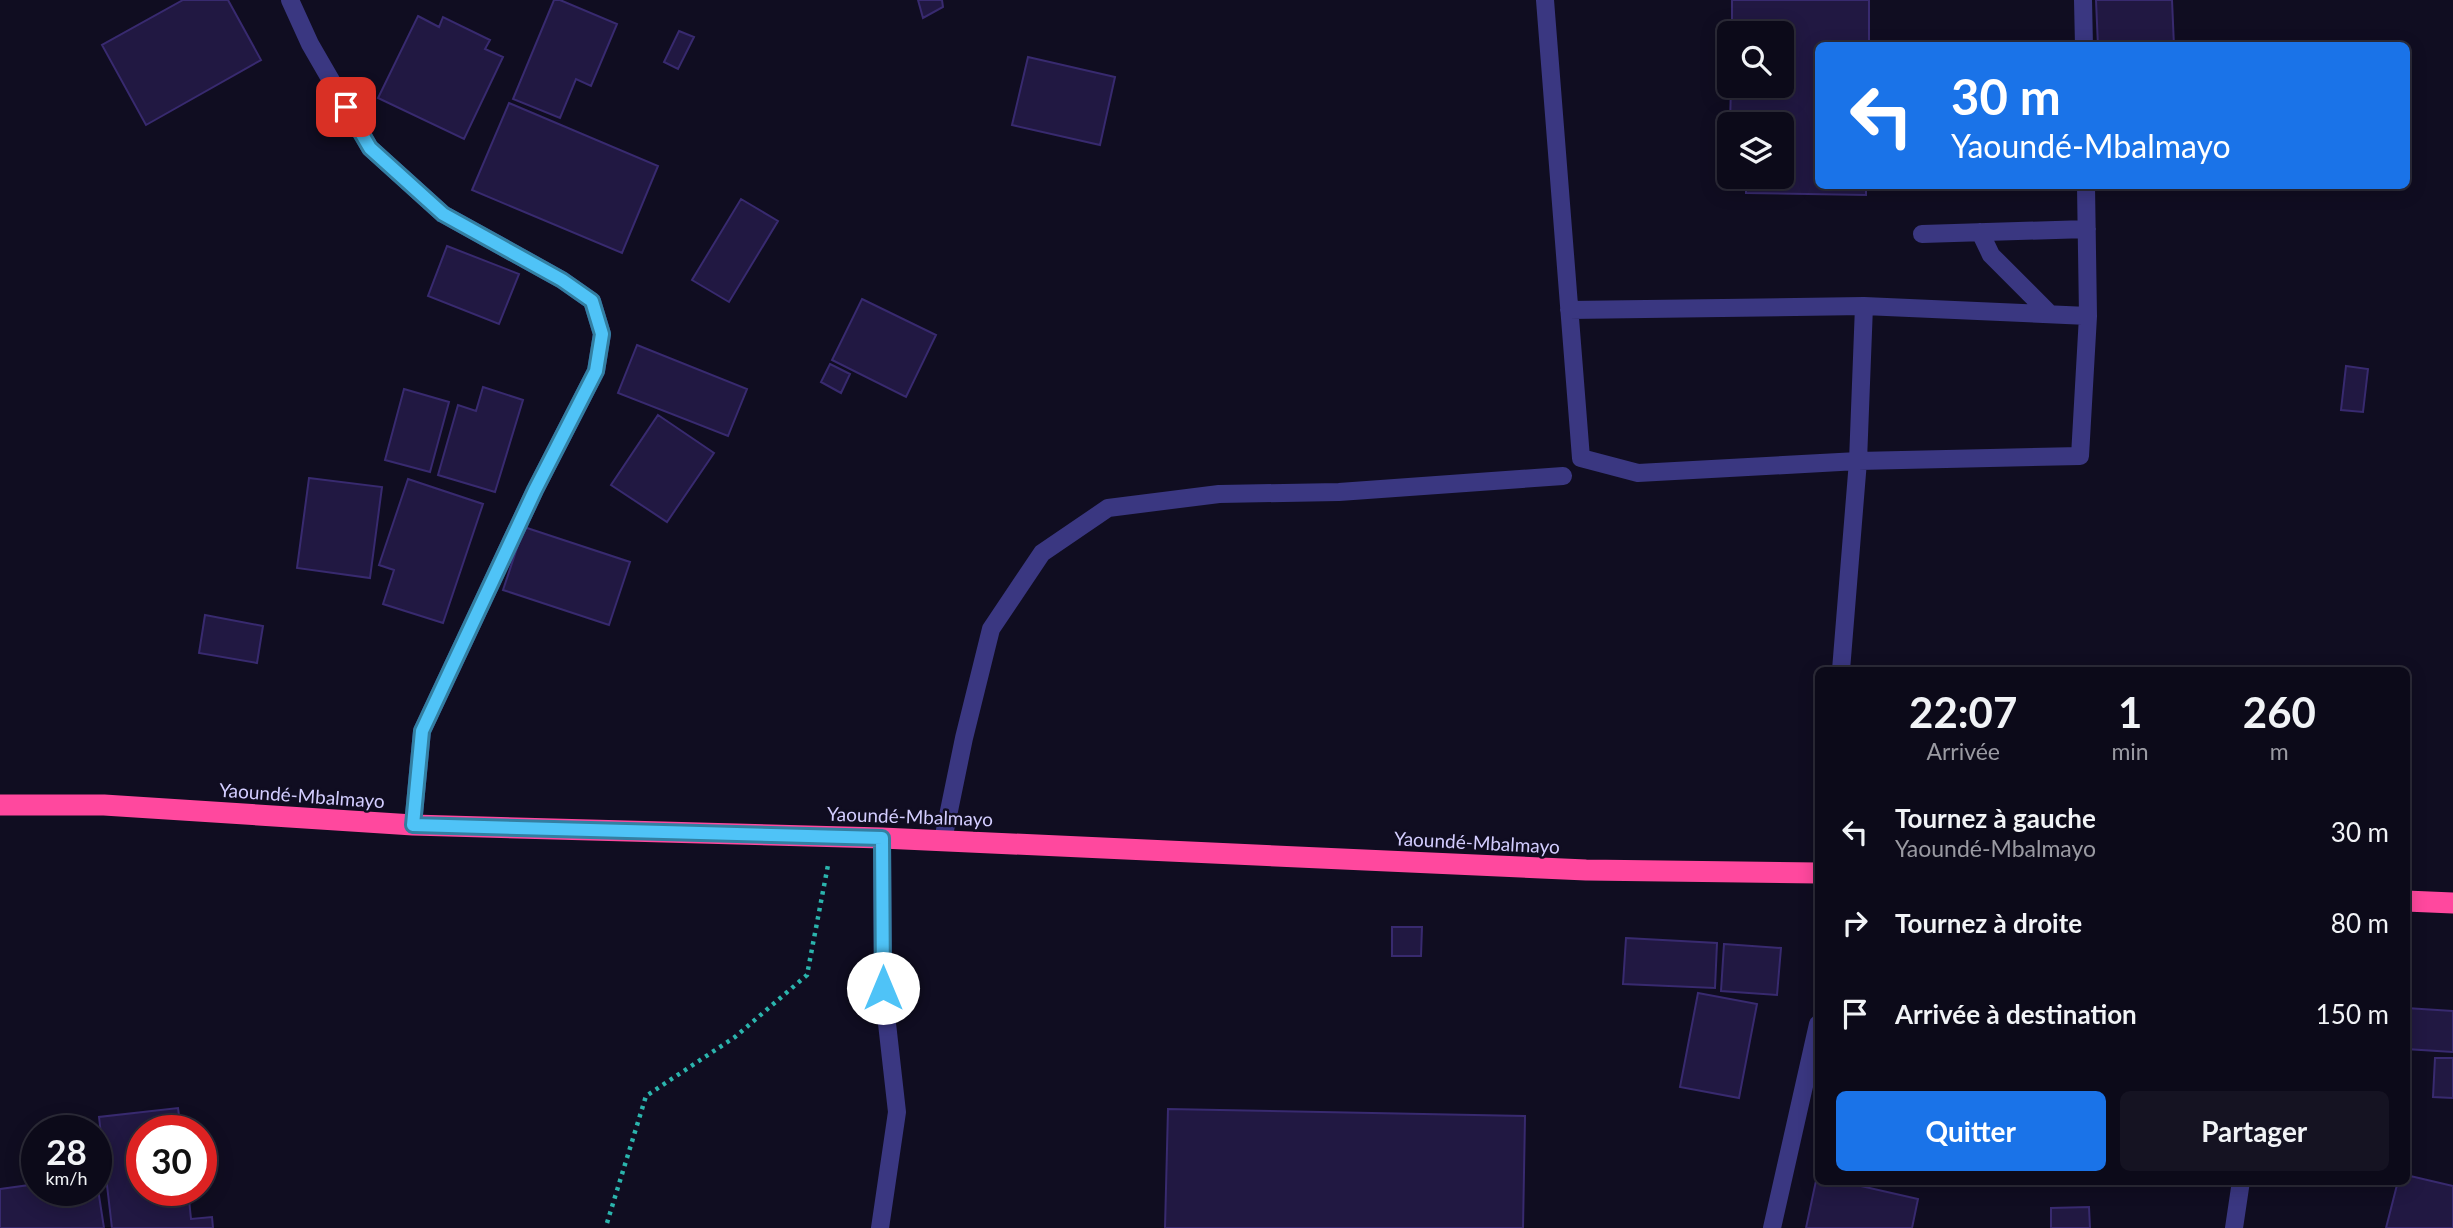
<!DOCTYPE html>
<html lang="fr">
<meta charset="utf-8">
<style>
body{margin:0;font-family:Lato,sans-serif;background:#151322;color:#f1f3f6;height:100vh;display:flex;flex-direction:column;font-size:26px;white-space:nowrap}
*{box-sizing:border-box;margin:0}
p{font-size:23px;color:#9a9aa2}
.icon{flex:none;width:38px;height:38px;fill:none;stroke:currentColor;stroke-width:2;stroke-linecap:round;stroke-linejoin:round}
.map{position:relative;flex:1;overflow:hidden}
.side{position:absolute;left:1815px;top:667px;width:595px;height:518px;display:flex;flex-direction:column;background:#0c0a19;border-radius:10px;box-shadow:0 4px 18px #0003,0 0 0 2px #2c2b38}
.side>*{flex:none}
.guide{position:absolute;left:1815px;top:42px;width:595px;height:147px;border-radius:10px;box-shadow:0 4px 18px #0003,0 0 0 2px #2c2b38;background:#1a73e8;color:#fff;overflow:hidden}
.fabs{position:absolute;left:1717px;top:21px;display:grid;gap:14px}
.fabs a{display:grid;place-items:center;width:77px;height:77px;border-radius:10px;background:#0c0a19;box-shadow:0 4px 18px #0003,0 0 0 2px #2c2b38;font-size:35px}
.speed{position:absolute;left:21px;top:1115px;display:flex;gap:14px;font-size:35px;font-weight:700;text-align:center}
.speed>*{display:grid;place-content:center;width:91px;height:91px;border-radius:50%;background:#0c0a19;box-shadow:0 4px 18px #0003,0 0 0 2px #2c2b38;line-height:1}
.speed small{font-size:18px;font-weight:400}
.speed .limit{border:10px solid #d22;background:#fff;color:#111}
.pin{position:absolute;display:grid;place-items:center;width:60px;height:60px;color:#fff;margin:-30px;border-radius:14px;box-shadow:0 4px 10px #0006}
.me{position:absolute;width:77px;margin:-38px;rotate:0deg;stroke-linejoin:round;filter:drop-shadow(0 0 5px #0008)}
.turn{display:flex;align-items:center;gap:24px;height:147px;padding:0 21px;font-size:32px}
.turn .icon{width:91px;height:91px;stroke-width:2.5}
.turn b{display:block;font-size:49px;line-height:60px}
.eta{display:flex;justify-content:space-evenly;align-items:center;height:119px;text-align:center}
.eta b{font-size:42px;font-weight:700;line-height:49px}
.button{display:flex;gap:14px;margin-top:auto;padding:14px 21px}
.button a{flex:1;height:80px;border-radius:10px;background:#1a73e8;color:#fff;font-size:28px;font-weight:700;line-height:80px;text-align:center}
.button a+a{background:#151322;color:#f1f3f6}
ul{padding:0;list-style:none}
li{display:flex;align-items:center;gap:21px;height:91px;padding:0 21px}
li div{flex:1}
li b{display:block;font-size:26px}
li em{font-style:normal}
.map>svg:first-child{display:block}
</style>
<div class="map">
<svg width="2453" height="1228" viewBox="0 0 2453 1228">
<rect width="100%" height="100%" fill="#100d21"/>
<!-- building -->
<path fill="#211842" stroke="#382a6f" stroke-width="2" d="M183,0h45l33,60 -115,65 -44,-80z
M554,0h6l57,24 -26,62 -15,-7 -16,39 -47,-19z
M918,0h24l1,7 -20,11z
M1732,0h137v46h-51v140h48v9l-120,-2v-16h36v-53h-52l1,-38h51v-53h-50z
M2096,0h76l2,46h-76z
M418,16l21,11 4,-10 47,23 -5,9 18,8 -39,82 -86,-41z
M679,31l15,6 -16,32 -14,-7z
M1028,57l87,20 -15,68 -88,-20z
M509,103l149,63 -36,87 -150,-63z
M741,199l37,22 -49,81 -37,-22z
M447,246l72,28 -20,50 -71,-28z
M862,299l74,36 -30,62 -74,-37z
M637,345l110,44 -19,47 -110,-43z
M830,364l20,10 -9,19 -20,-11z
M2346,366l22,3 -5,43 -22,-2z
M483,387l40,13 -28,92 -57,-17 20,-70 18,6z
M404,389l45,13 -19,70 -45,-12z
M658,415l56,38 -47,69 -56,-37z
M309,478l73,9 -12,91 -73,-10z
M408,479l75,25 -40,119 -60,-19 11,-34 -15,-5z
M524,527l106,35 -21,63 -106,-35z
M205,615l58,11 -6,37 -58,-10z
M1392,927h30l-1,29h-29z
M1626,938l91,5 -2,45 -92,-4z
M1724,944l57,4 -4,47 -56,-4z
M1698,993l59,11 -18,94 -59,-11z
M2406,1008l47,3v41l-47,-3z
M2435,1058h18v40l-20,-1z
M178,1108l3,22h-39v60h46l3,29 21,-2 1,11h-101l-13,-111z
M1168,1109l357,7 -2,112h-358z
M2406,1175l47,11v42h-67l12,-47h8z
M96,1176l8,52h-104v-39l37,-5v6h59z
M1817,1176l1,5h21l79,18 -6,29h-106z
M2089,1207l1,21h-39v-20z"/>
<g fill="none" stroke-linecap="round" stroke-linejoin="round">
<!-- path -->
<path stroke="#2bb4ad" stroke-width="4.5" stroke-dasharray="3.5 5" stroke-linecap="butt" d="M607,1223l39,-127 89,-59 72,-62 21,-110"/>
<!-- street -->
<path stroke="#3a3781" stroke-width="18" d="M290,0l20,44 60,104 73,66 119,66 30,21 10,33 -6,37 -61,119 -113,241 -9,94
M1545,0l36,458 57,15 220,-12 -17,209
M2083,0l1,46
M2086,186l2,130
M1980,232l11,23 59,59
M1922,234l165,-5
M1864,306l224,10 -8,140 -222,5z
M1569,310l295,-4
M943,840l21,-102 27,-109 51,-76 66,-45 111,-14 120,-2 224,-16
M880,1228l17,-116 -14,-124 -1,-150
M1772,1228l46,-204
M2234,1228l7,-47"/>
<!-- highway -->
<path stroke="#ff489e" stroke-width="21" d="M0,805h104l309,20 469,13 704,32 232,3
M2406,901l47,2"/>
</g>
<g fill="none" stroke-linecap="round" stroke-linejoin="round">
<defs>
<path id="route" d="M346,107l24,41 73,66 119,66 30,21 10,33 -6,37 -61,119 -113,241 -9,94 469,13 1,150"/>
</defs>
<!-- route casing -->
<use href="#route" stroke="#337fa1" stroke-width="18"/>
<!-- route -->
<use href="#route" stroke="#4fc3f7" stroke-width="12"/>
</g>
<g text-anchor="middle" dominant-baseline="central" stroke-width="5" stroke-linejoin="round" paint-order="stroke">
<!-- street labels -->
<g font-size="19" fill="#d3cdff" stroke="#100d21">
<text transform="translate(302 795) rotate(4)">Yaoundé-Mbalmayo</text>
<text transform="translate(910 816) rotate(2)">Yaoundé-Mbalmayo</text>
<text transform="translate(1477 842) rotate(3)">Yaoundé-Mbalmayo</text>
</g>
</g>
</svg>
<div class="fabs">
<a><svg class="icon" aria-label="search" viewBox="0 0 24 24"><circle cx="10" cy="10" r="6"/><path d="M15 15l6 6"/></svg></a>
<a><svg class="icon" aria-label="layers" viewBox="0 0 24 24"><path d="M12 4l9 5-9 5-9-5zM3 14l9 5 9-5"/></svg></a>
</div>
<div class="speed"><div>28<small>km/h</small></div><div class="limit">30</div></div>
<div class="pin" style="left:346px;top:107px;background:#d93025"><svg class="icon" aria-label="arrive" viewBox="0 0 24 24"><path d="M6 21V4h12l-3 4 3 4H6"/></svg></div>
<svg class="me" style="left:883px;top:988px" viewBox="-20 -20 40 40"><circle r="19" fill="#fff"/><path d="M0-13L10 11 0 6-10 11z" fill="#4fc3f7"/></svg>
<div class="guide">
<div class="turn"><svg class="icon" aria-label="left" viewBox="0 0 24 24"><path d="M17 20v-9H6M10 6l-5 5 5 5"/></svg><div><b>30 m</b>Yaoundé-Mbalmayo</div></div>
</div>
<section class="side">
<div class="eta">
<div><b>22:07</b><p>Arrivée</p></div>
<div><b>1</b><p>min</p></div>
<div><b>260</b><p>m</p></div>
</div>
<ul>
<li><svg class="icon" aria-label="left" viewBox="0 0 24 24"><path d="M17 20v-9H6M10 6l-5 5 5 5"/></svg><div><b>Tournez à gauche</b><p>Yaoundé-Mbalmayo</p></div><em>30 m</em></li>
<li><svg class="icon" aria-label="right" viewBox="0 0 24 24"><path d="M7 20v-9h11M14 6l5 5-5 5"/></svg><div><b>Tournez à droite</b></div><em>80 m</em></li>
<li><svg class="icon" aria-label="arrive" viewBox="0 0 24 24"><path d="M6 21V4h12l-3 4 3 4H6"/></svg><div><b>Arrivée à destination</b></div><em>150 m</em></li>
</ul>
<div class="button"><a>Quitter</a><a>Partager</a></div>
</section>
</div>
